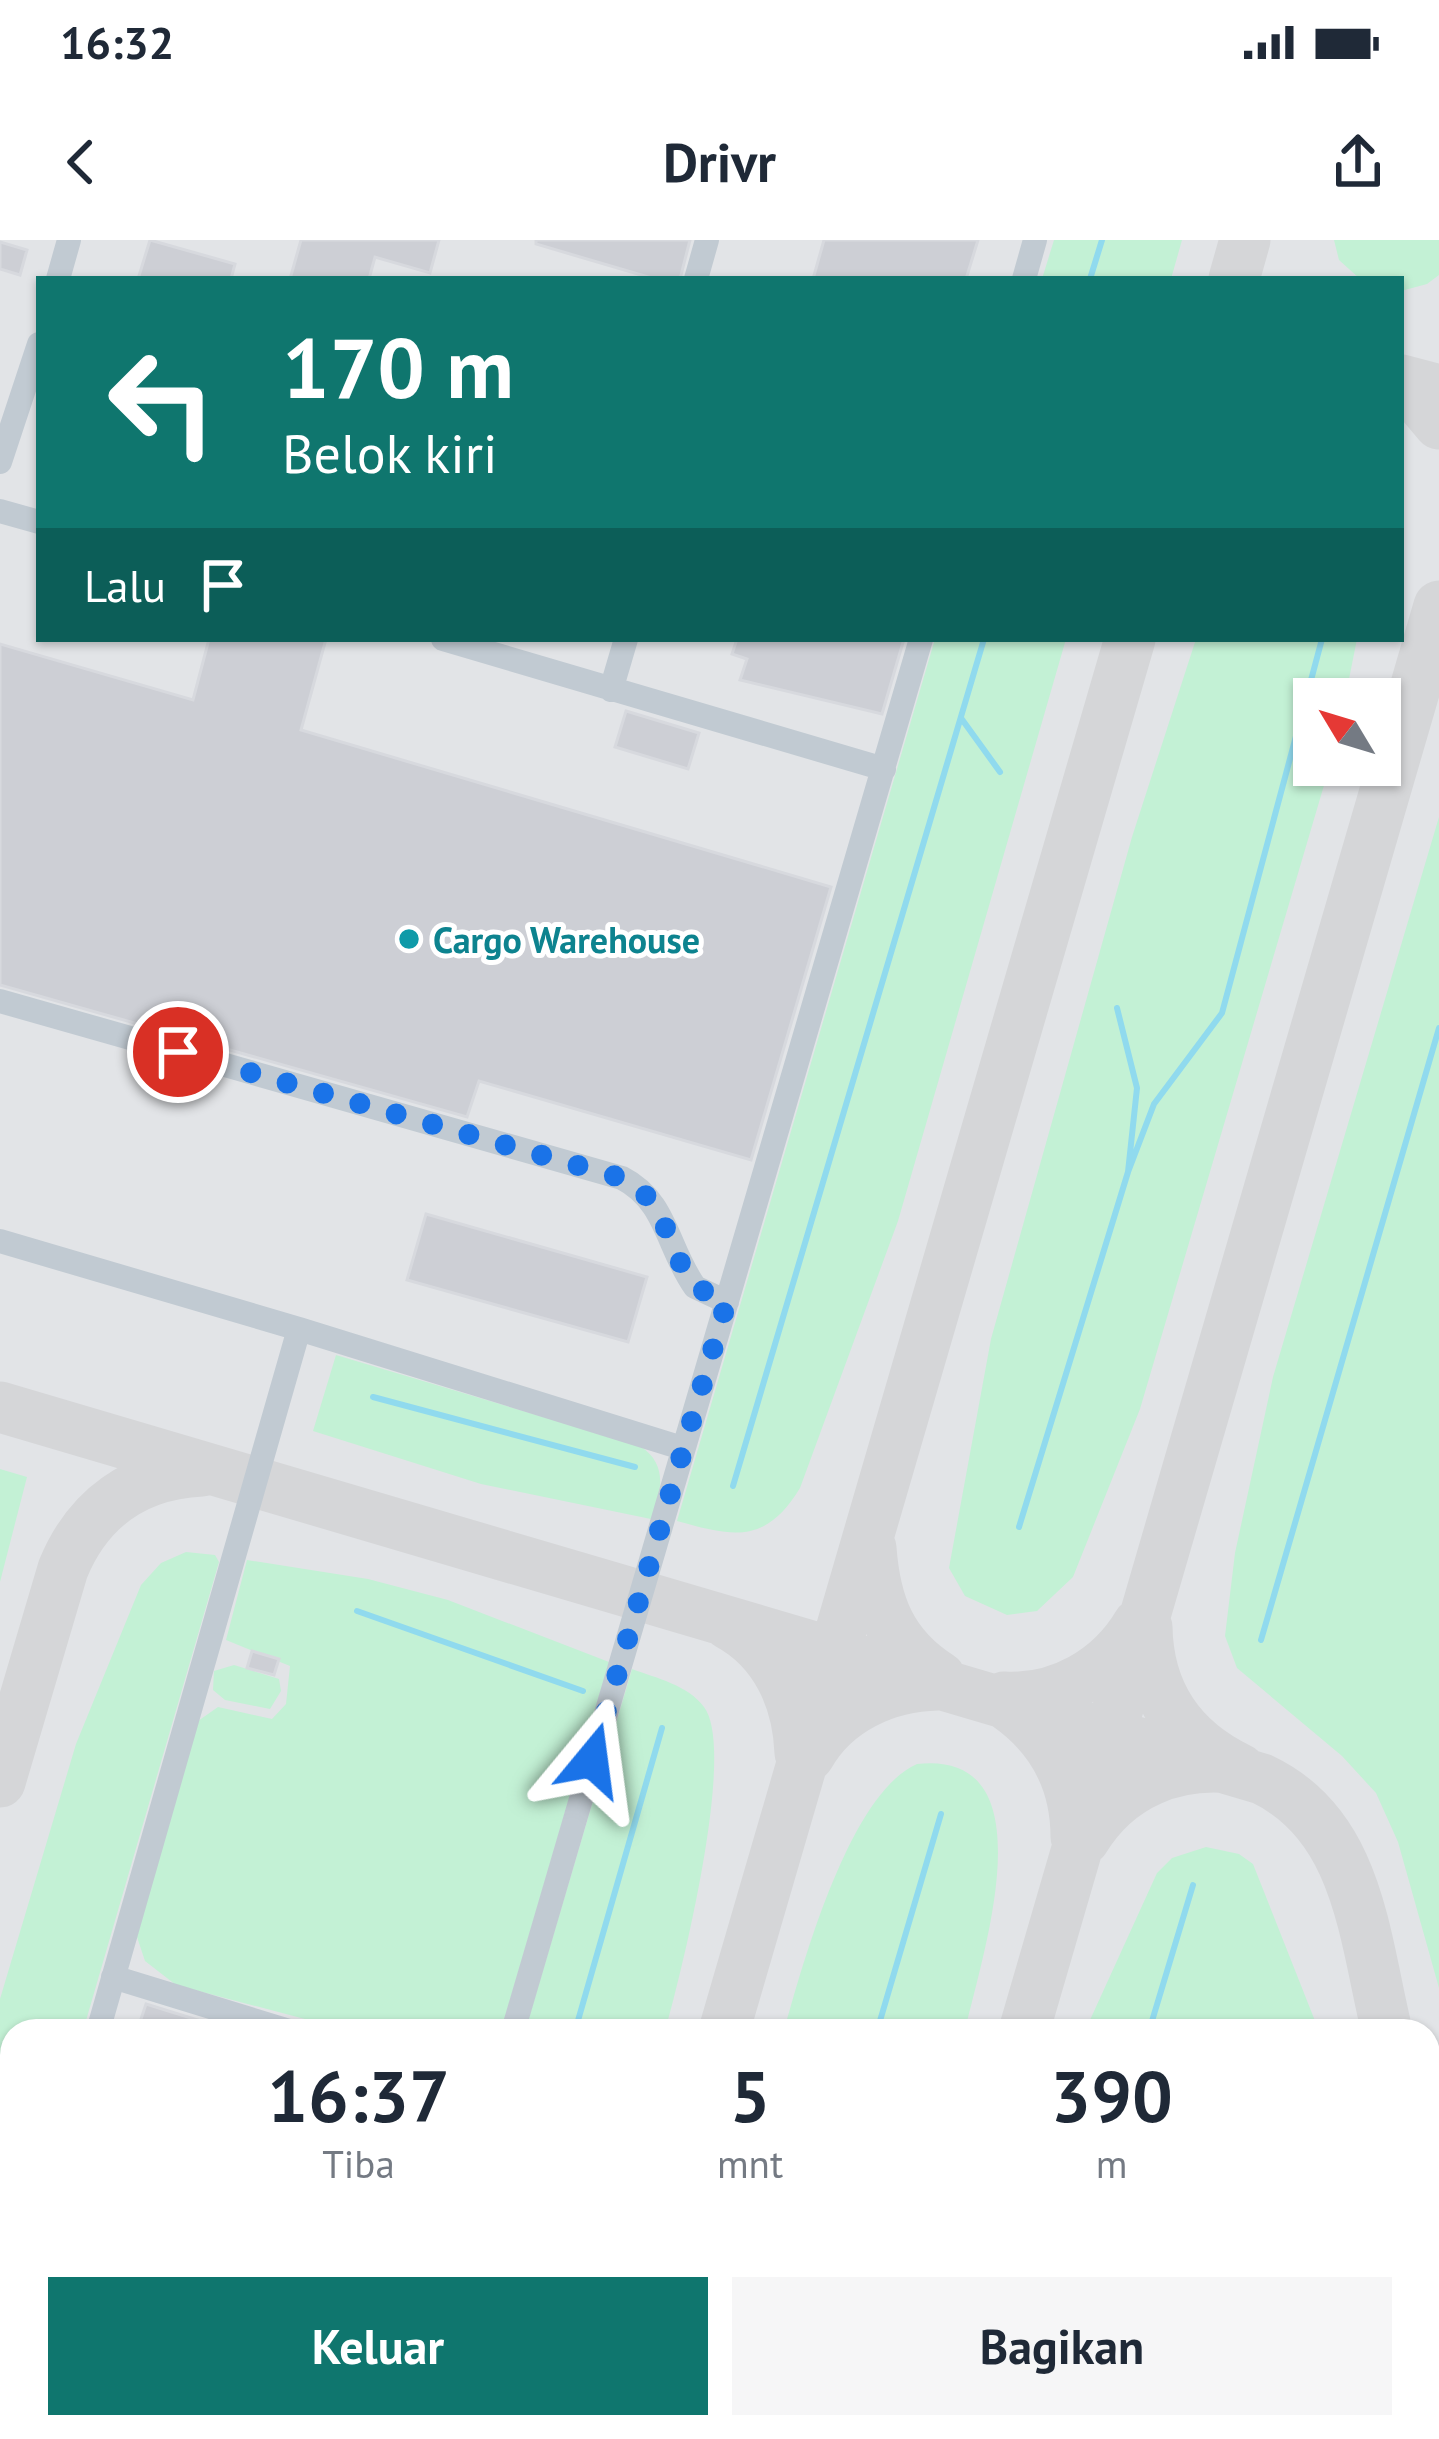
<!DOCTYPE html>
<html lang="id">
<style>
body{margin:0;font-family:"PT Sans",sans-serif;background:#f6f6f7;color:#1f2937;height:100vh;display:flex;flex-direction:column;font-size:45px;white-space:nowrap}
*{box-sizing:border-box;margin:0}
p{font-size:39px;color:#747a83}
.icon{flex:none;width:66px;height:66px;fill:none;stroke:currentColor;stroke-width:2;stroke-linecap:round;stroke-linejoin:round}
.map{position:relative;flex:1;overflow:hidden}
.drawer{position:absolute;left:0px;top:1779px;width:1440px;height:420px;display:flex;flex-direction:column;background:#fff;border-radius:36px 36px 0 0;box-shadow:0 3px 9px #0004}
.drawer>*{flex:none}
.guide{position:absolute;left:36px;top:36px;width:1368px;height:366px;border-radius:0px;box-shadow:0 3px 9px #0004;background:#0f766e;color:#fff;overflow:hidden}
.needle{width:78px;rotate:308deg}
.buttons{position:absolute;left:1293px;top:438px;display:grid;gap:24px}
.buttons a{display:grid;place-items:center;width:108px;height:108px;border-radius:0px;background:#fff;box-shadow:0 3px 9px #0004;font-size:60px}
.pin{position:absolute;display:grid;place-items:center;width:102px;height:102px;color:#fff;margin:-51px;border:6px solid #fff;border-radius:50%;box-shadow:0 3px 12px #0007}
.me{position:absolute;width:132px;margin:-66px;rotate:16deg;stroke-linejoin:round;filter:drop-shadow(0 0 9px #0008)}
.turn{display:flex;align-items:center;gap:42px;height:252px;padding:0 48px;font-size:54px}
.turn .icon{width:156px;height:156px;stroke-width:2.5}
.turn b{display:block;font-size:84px;line-height:102px}
.then{display:flex;align-items:center;height:114px;padding:0 48px;background:#0003;gap:24px;font-size:45px}
.eta{display:flex;justify-content:space-evenly;align-items:center;height:204px;text-align:center}
.eta b{font-size:72px;font-weight:800;line-height:84px}
.button{display:flex;gap:24px;margin-top:auto;padding:24px 48px}
.button a{flex:1;height:138px;border-radius:0px;background:#0f766e;color:#fff;font-size:48px;font-weight:800;line-height:138px;text-align:center}
.button a+a{background:#f6f6f7;color:#1f2937}
.status{display:flex;justify-content:space-between;align-items:center;height:84px;padding:0 60px;background:#fff;direction:ltr}
.status svg{height:33px;fill:currentColor}
header{display:flex;justify-content:space-between;align-items:center;height:156px;padding:0 48px;background:#fff;font-size:54px;font-weight:800}
.map>svg:first-child{display:block}
</style>
<div class="status"><b>16:32</b><svg viewBox="0 0 49 12"><path d="M0 12V9h3v3zM5 12V6h3v6zM10 12V3h3v9zM15 12V0h3v12zM26 1h20v11H26zM47 4h2v5h-2z"/></svg></div>
<header><svg class="icon" aria-label="back" viewBox="0 0 24 24"><path d="M15 5l-7 7 7 7"/></svg>Drivr<svg class="icon" aria-label="share" viewBox="0 0 24 24"><path d="M12 15V3M7 8l5-5 5 5M5 13v7h14v-7"/></svg></header>
<div class="map">
<svg width="1439" height="2199" viewBox="0 0 1439 2199">
<rect width="100%" height="100%" fill="#f5f3f3"/>
<!-- airport -->
<path fill="#e2e4e7" fill-rule="evenodd" d="M0,0h1439v2199h-1439zM39,39h1362v360h-1362zM1314,459h66v66h-66zM12,1791h1416v396h-1416z"/>
<!-- green -->
<path fill="#c3f1d5" d="M1054,0h128l-11,39h-129z
M1334,0h105v35l-12,9 -26,7v-12h-41l-21,-19z
M935,399h131l-168,582 -98,267c-34,56 -66,49 -123,33z
M1196,399h161l-12,60h-31v66h16l-190,644 -67,168 -36,34 -30,4 -42,-19 -16,-28 42,-229 141,-502z
M1439,577v1171l-41,-146 -22,-49 -34,-37 -105,-88 -12,-32 10,-83 38,-176z
M336,1115l304,91c28,18 22,45 11,73l-170,-35 -168,-53z
M0,1229l27,8 -27,105z
M186,1312l29,3 4,7 -136,469h-71v245l-12,41v-318l76,-255 65,-159 20,-22z
M247,1320l121,19 80,21 161,62 -108,369h-151l-174,-46 -31,-24 -8,-24 4,-18 57,-198 20,-14 54,12 14,-15 4,-38 -64,-26z
M234,1425l45,14 2,12 -11,18 -45,-9 -12,-10 1,-19z
M632,1429c24,9 56,16 72,38 33,43 -23,268 -39,324h-140z
M917,1524c136,-15 63,197 48,267h-181c19,-69 66,-238 133,-267z
M1206,1607l33,7 14,10 66,167h-234l72,-158 15,-15z
M12,2153v34h174l41,12h-227v-36z
M408,2187h137l-3,12h-134z
M671,2187h175l-4,12h-174z
M967,2187h419l-2,12h-420z"/>
<g fill="none" stroke-linecap="round" stroke-linejoin="round">
<!-- stream -->
<path stroke="#90daee" stroke-width="6" d="M1090,39l12,-39
M961,478l39,54
M1128,932l26,-68 68,-91 100,-374
M373,1157l262,70
M733,1246l251,-847
M1019,1287l109,-355 9,-84 -20,-80
M357,1371l226,80
M1261,1400l178,-612
M575,1791l87,-303
M877,1791l64,-217
M1149,1791l44,-146
M457,2199l3,-12
M758,2199l3,-12
M1029,2199l3,-12"/>
<!-- taxiway -->
<path stroke="#d5d6d8" stroke-width="51" d="M1234,39l11,-39
M1439,150l-37,-10 37,44
M0,1167l1262,372c97,46 102,158 125,252
M871,1308c4,56 20,98 69,129
M728,1384c48,26 70,76 72,129
M1004,1457c55,3 106,-26 134,-73
M1008,1466c44,31 68,76 68,131
M809,1516c26,-47 78,-70 129,-71
M0,1542l63,-213c25,-61 73,-95 139,-98
M1084,1600c34,-56 92,-80 156,-71 -59,-28 -92,-76 -93,-142
M724,1791l406,-1392
M1024,1791l415,-1425
M1428,1988l11,94
M605,2199l3,-12
M905,2199l4,-12"/>
</g>
<!-- building -->
<path fill="#cdcfd5" stroke="#d7d9de" stroke-width="3" d="M150,0l85,24 -4,15h-93z
M301,0h138l-9,33 -55,-16 -6,22h-79z
M536,0h154l-10,39h-25l-119,-35z
M824,0h154l-12,39h-153z
M0,2l27,8 -7,25 -20,-6z
M209,399h117l-25,91 530,157 -80,273 -272,-79 -12,36 -467,-132v-341l193,56z
M737,399h167l-22,75 -142,-34 7,-21 -15,-5z
M626,471l73,22 -11,36 -73,-22z
M426,974l221,63 -19,65 -221,-62z
M252,1411l27,8 -5,16 -27,-7z
M146,1764l87,27h-96z"/>
<g fill="none" stroke-linecap="round" stroke-linejoin="round">
<!-- minor -->
<path stroke="#c1cad2" stroke-width="24" d="M58,39l11,-39
M696,39l11,-39
M1024,39l11,-39
M0,222l39,-118
M0,271l39,11
M443,399l441,130
M611,450l15,-51
M0,761l622,177c45,23 45,70 73,109l32,15
M0,1001l299,88 -201,702
M299,1089l383,119
M113,1737l176,54
M513,1791l408,-1392
M0,2136l12,-42
M233,2187l41,12
M394,2199l4,-12"/>
</g>
<g fill="none" stroke-linecap="round" stroke-linejoin="round">
<!-- route -->
<path stroke="#1a73e8" stroke-width="21" stroke-dasharray="0 37.8" d="M178,812l444,126c46,22 44,71 73,109l32,14 -135,459"/>
</g>
<!-- markers -->
<circle fill="#0f9aa8" stroke="#fff" stroke-width="4.5" cx="409" cy="699" r="12"/>
<g text-anchor="middle" dominant-baseline="central" stroke-width="10" stroke-linejoin="round" paint-order="stroke">
<!-- culture labels -->
<g font-size="36" font-weight="bold" fill="#0d838f" stroke="#fff" text-anchor="start">
<text x="433" y="699">Cargo Warehouse</text>
</g>
</g>
</svg>
<div class="buttons">
<a><svg class="needle" viewBox="-14 -14 28 28"><path d="M0-13l5 13h-10z" fill="#e53935"/><path d="M0 13l5-13h-10z" fill="#747a83"/></svg></a>
</div>
<div class="pin" style="left:178px;top:812px;background:#d93025"><svg class="icon" aria-label="arrive" viewBox="0 0 24 24"><path d="M6 21V4h12l-3 4 3 4H6"/></svg></div>
<svg class="me" style="left:592px;top:1520px" viewBox="-20 -20 40 40"><path d="M0-17L14 15 0 8-14 15z" fill="#1a73e8" stroke="#fff" stroke-width="4"/></svg>
<div class="guide">
<div class="turn"><svg class="icon" aria-label="left" viewBox="0 0 24 24"><path d="M17 20v-9H6M10 6l-5 5 5 5"/></svg><div><b>170 m</b>Belok kiri</div></div>
<div class="then">Lalu<svg class="icon" aria-label="arrive" viewBox="0 0 24 24"><path d="M6 21V4h12l-3 4 3 4H6"/></svg></div>
</div>
<section class="drawer">
<div class="eta">
<div><b>16:37</b><p>Tiba</p></div>
<div><b>5</b><p>mnt</p></div>
<div><b>390</b><p>m</p></div>
</div>
<div class="button"><a>Keluar</a><a>Bagikan</a></div>
</section>
</div>
